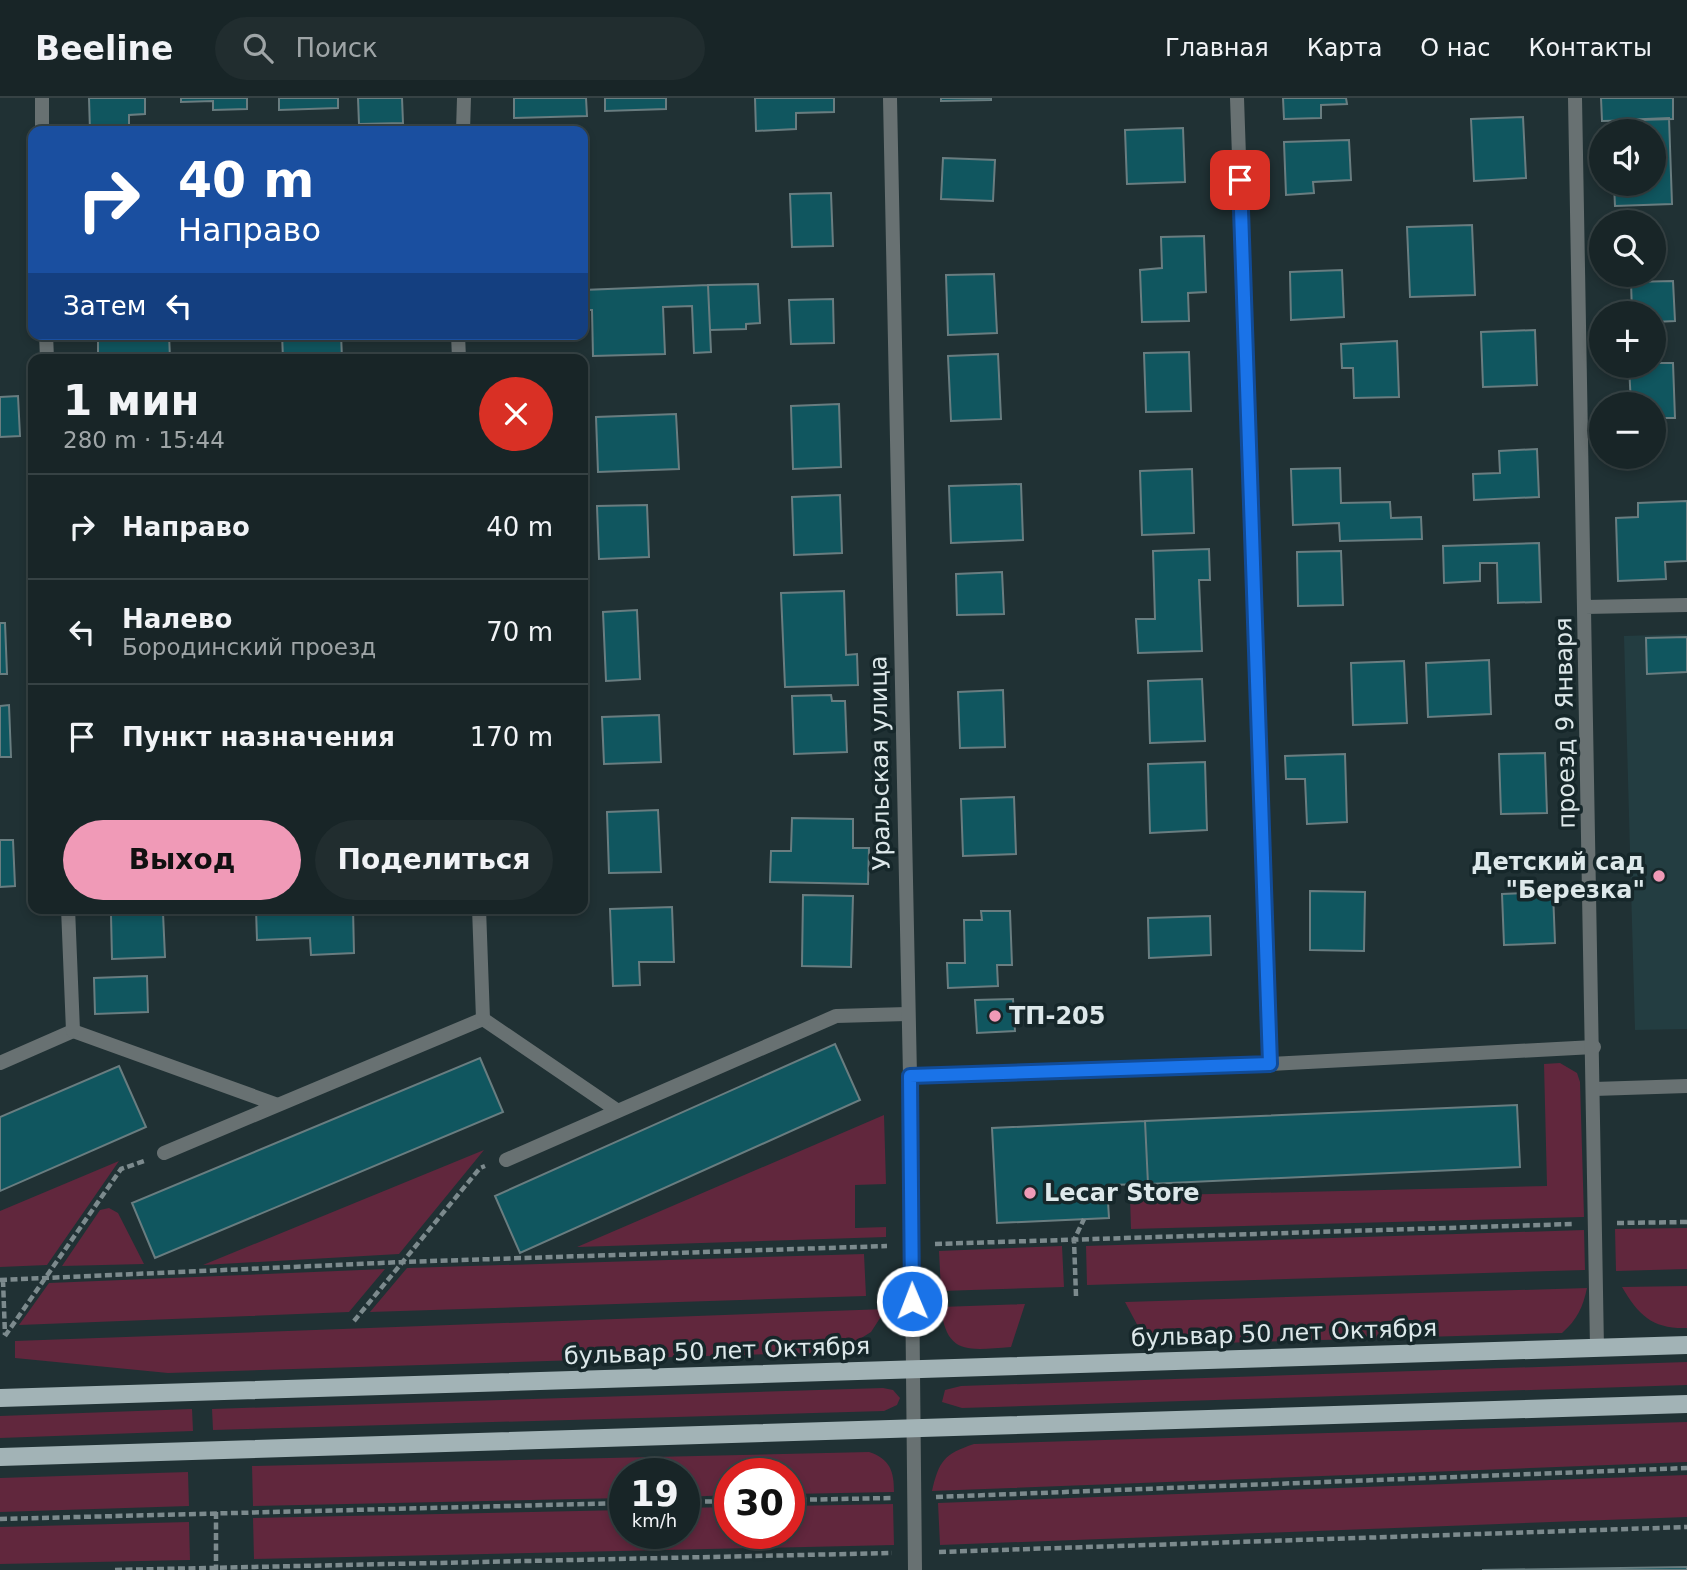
<!DOCTYPE html>
<html lang="ru">
<meta charset="utf-8">
<style>
body{margin:0;font-family:"DejaVu Sans",sans-serif;background:#212d2f;color:#f1f3f6;height:100vh;display:flex;flex-direction:column;font-size:26px;white-space:nowrap}
*{box-sizing:border-box;margin:0}
p{font-size:23px;color:#9fa5a7}
.icon{flex:none;width:38px;height:38px;fill:none;stroke:currentColor;stroke-width:2;stroke-linecap:round;stroke-linejoin:round}
.map{position:relative;flex:1;overflow:hidden}
.sheet{position:absolute;left:28px;top:256px;width:560px;height:560px;display:flex;flex-direction:column;background:#182527;border-radius:14px;box-shadow:0 4px 10px #0003,0 0 0 2px #364244}
.sheet>*{flex:none}
.hud{position:absolute;left:28px;top:28px;width:560px;height:214px;border-radius:14px;box-shadow:0 4px 10px #0003,0 0 0 2px #364244;background:#1a4fa0;color:#fff;overflow:hidden}
.fabs{position:absolute;left:1589px;top:21px;display:grid;gap:14px}
.fabs a{display:grid;place-items:center;width:77px;height:77px;border-radius:50%;background:#182527;box-shadow:0 4px 10px #0003,0 0 0 2px #364244;font-size:35px}
.speed{position:absolute;left:609px;top:1360px;display:flex;gap:14px;font-size:35px;font-weight:700;text-align:center}
.speed>*{display:grid;place-content:center;width:91px;height:91px;border-radius:50%;background:#182527;box-shadow:0 4px 10px #0003,0 0 0 2px #364244;line-height:1}
.speed small{font-size:18px;font-weight:400}
.speed .limit{border:10px solid #d22;background:#fff;color:#111}
.pin{position:absolute;display:grid;place-items:center;width:60px;height:60px;color:#fff;margin:-30px;border-radius:14px;box-shadow:0 4px 10px #0006}
.me{position:absolute;width:77px;margin:-38px;rotate:359deg;stroke-linejoin:round;filter:drop-shadow(0 0 5px #0008)}
.turn{display:flex;align-items:center;gap:24px;height:147px;padding:0 35px;font-size:32px}
.turn .icon{width:91px;height:91px;stroke-width:2.5}
.turn b{display:block;font-size:49px;line-height:60px}
.then{display:flex;align-items:center;height:66px;padding:0 35px;background:#0003;gap:14px;font-size:26px}
.round{display:grid;place-items:center;flex:none;width:74px;height:74px;border-radius:37px;background:#212d2f}
.overview{display:flex;align-items:center;justify-content:space-between;height:119px;padding:0 35px}
h1{font-size:42px;font-weight:700;line-height:52px}
.action{display:flex;gap:14px;margin-top:auto;padding:14px 35px}
.action a{flex:1;height:80px;border-radius:42px;background:#f09ab7;color:#111;font-size:28px;font-weight:700;line-height:80px;text-align:center}
.action a+a{background:#212d2f;color:#f1f3f6}
ul{padding:0;list-style:none}
li{display:flex;align-items:center;gap:21px;height:105px;padding:0 35px;border-top:2px solid #364244}
li div{flex:1}
li b{display:block;font-size:26px}
li em{font-style:normal}
header{display:flex;align-items:center;gap:42px;box-sizing:border-box;height:98px;padding:0 35px;background:#182527;border-bottom:2px solid #364244}
header strong{font-size:33px}
nav{display:flex;gap:38px;margin-inline-start:auto;font-size:24px}
.search{width:490px;height:63px;background:#212d2f;display:flex;align-items:center;gap:18px;box-sizing:border-box;padding:0 24px;border-radius:38px;color:#9fa5a7;font-size:26px}
.map>svg:first-child{display:block}
</style>
<header>
<strong>Beeline</strong>
<div class="search"><svg class="icon" aria-label="search" viewBox="0 0 24 24"><circle cx="10" cy="10" r="6"/><path d="M15 15l6 6"/></svg>Поиск</div>
<nav><a>Главная</a><a>Карта</a><a>О нас</a><a>Контакты</a></nav>
</header>
<div class="map">
<svg width="1687" height="1472" viewBox="0 0 1687 1472">
<rect width="100%" height="100%" fill="#203134"/>
<!-- built -->
<path fill="#233d41" d="M1687,536v395l-52,1 -11,-394z"/>
<!-- green -->
<path fill="#61273d" d="M1560,965l17,10 3,9 4,135 -453,12 -1,-33 417,-10 -3,-122z
M884,1017l2,69 -31,1v43l31,-1v10l-309,10z
M484,1052l-85,104 -196,11z
M119,1063l-72,104 -47,2v-56z
M109,1110l9,5 26,51 -82,2 38,-56z
M1687,1130v41l-71,2 -1,-42z
M1584,1132l1,40 -498,15 -1,-39z
M1062,1148l2,41 -123,4 -2,-40z
M864,1156l2,42 -496,16 37,-44z
M385,1171l-36,43 -330,13 30,-42z
M1687,1188v42c-34,1 -48,-12 -65,-41z
M1587,1190c-4,19 -10,32 -25,45l-414,12 -23,-43z
M1025,1206l-14,43c-42,3 -65,9 -70,-40z
M886,1211l-15,23 -32,20 -671,21 -153,-15v-17z
M1687,1264v23l-725,23 -20,-6 3,-12 16,-4z
M883,1290l10,2 7,8 -3,7 -13,6 -671,19 -1,-21z
M192,1311l1,22 -193,7v-22z
M1687,1324v40l-755,29c7,-30 12,-37 42,-47z
M869,1354c21,7 25,19 25,40l-105,2v-20h-59v21l-46,2v-23h-59v24l-372,8 -1,-40z
M188,1374l1,34 -189,6v-34z
M1687,1377v42l-747,28 -2,-42z
M893,1406l1,41 -640,14 -1,-41 372,-8v23h59v-25l46,-1v26h59v-27z
M189,1424l1,38 -190,4v-37z"/>
<!-- building -->
<path fill="#10565f" stroke="#697d80" stroke-width="2" d="M89,0h56v16l-16,1v16h-39z
M181,0h66v11l-34,1v-9l-32,1z
M279,0h59v10l-59,2z
M358,0h44l1,25 -44,1z
M514,0h72l1,18 -73,2z
M605,0h61v11l-61,2z
M755,0h79v14l-38,1v16l-40,2z
M941,0h50v2l-50,1z
M1283,0h63l1,6 -26,1v13l-37,1z
M1601,0h72v21l-71,2z
M1523,19l3,61 -52,3 -3,-62z
M1669,20l3,86 -57,2 -1,-22h40v-53h-31l-1,-11z
M537,27l1,6h-42l-1,-5z
M1183,30l2,54 -58,2 -2,-54z
M1349,42l2,40 -38,2 1,11 -28,2 -2,-53z
M943,60l52,2 -2,41 -52,-2z
M831,95l2,53 -41,1 -2,-53z
M1472,127l3,70 -65,2 -3,-70z
M1204,138l2,56 -18,1 1,28 -47,1 -2,-52 22,-2 -1,-31z
M1342,172l2,47 -53,3 -1,-48z
M994,176l3,59 -49,2 -2,-60z
M1673,183l2,40 -21,1v-9h-22l-1,-31z
M758,186l2,39 -14,1v5l-36,1 -2,-45z
M708,187l3,67 -17,1 -2,-47 -29,1 2,47 -72,2 -1,-46h-9v-20z
M833,201l1,44 -43,1 -2,-44z
M1535,232l2,55 -54,2 -2,-55z
M98,236h71l1,25h-72z
M282,236h59l1,25h-59z
M1397,243l2,56 -45,1 -1,-30h-11l-1,-24z
M1189,254l2,59 -45,1 -2,-59z
M998,256l3,65 -50,2 -3,-65z
M1654,265h19l2,55h-21v-14h-23l-2,-38h25z
M18,298l2,40 -20,1v-40z
M839,306l2,63 -48,2 -2,-63z
M676,316l3,55 -81,3 -2,-55z
M1537,351l2,48 -65,3 -1,-26 27,-1 -1,-22z
M1340,370l1,35 49,-1 1,16 30,-1 1,22 -82,2 -1,-18 -46,2 -2,-56z
M1192,371l2,64 -52,2 -2,-64z
M1021,386l2,56 -72,3 -2,-57z
M840,397l2,58 -48,2 -2,-58z
M1687,403v60l-22,1 1,17 -48,2 -2,-63 22,-1v-14z
M647,407l2,52 -50,2 -2,-53z
M1539,445l2,59 -43,1 -1,-40h-17v18l-36,2 -1,-37z
M1209,451l1,31h-11l3,71 -64,2 -2,-34h19l-2,-68z
M1341,453l2,54 -45,1 -1,-54z
M1002,474l2,42 -47,1 -1,-41z
M844,493l2,64 11,-1 1,31 -73,2 -4,-94z
M637,512l3,69 -34,2 -3,-69z
M0,525h5l2,51h-7z
M1687,539v35l-40,2 -1,-36z
M1489,562l2,54 -63,3 -2,-54z
M1404,563l3,62 -54,2 -2,-62z
M1202,581l3,62 -55,2 -2,-62z
M1003,592l2,57 -45,1 -2,-56z
M831,597l1,6h13l2,51 -53,2 -2,-58z
M9,607l2,52h-11v-51z
M659,617l2,47 -57,2 -2,-47z
M1545,655l2,60 -46,1 -2,-60z
M1345,656l2,68 -40,2 -2,-45h-19l-1,-23z
M1205,664l2,68 -57,3 -2,-69z
M1014,699l2,57 -53,2 -2,-57z
M658,712l3,62 -52,1 -2,-61z
M792,720l61,1v29h16l-1,36 -98,-2 1,-31h20z
M0,742h13l2,46 -15,1z
M1310,793l55,1 -1,59 -54,-1z
M1553,794l2,51 -51,2 -2,-51z
M803,797l50,1 -2,71 -49,-1z
M672,809l2,55h-35l1,23 -27,1 -3,-77z
M353,810l1,45 -43,2 -1,-17 -53,2 -1,-31z
M981,813h29l2,54h-15l1,21 -50,2 -1,-25h18l-1,-43h18z
M163,815l2,44 -53,2 -1,-44z
M1210,818l1,39 -62,3 -1,-40z
M147,878l1,36 -53,2 -1,-36z
M1013,901l2,32 -38,2 -2,-33z
M835,946l25,56 -340,153 -25,-57z
M480,960l23,54 -348,146 -23,-55z
M119,968l27,61 -146,64v-74z
M1517,1007l3,62 -372,17 -3,-63z
M1145,1023l3,63 -41,1 2,33 -112,5 -5,-95z
M1687,1469v3h-205z"/>
<g fill="none" stroke-linecap="round" stroke-linejoin="round">
<!-- path -->
<path stroke="#7c8a8d" stroke-width="4.5" stroke-dasharray="7 3.5" stroke-linecap="butt" d="M1617,1125l70,-1
M935,1146l638,-20
M0,1182l403,-18 484,-16
M3,1182l2,55
M1076,1198l-2,-56 10,-21
M354,1223l126,-153 5,-2
M5,1238l116,-167 23,-8
M936,1399l751,-29
M789,1402l103,-2
M684,1404l46,-1
M216,1414v58
M0,1421l625,-16
M939,1454l748,-25
M115,1472l777,-17"/>
<!-- service -->
<path stroke="#687172" stroke-width="14" d="M1267,879l3,87
M0,965l73,-32 205,74 205,-86 135,92 218,-95 71,-2
M910,978l360,-12 324,-17
M1594,991l93,-3
M164,1055l114,-48
M506,1062l112,-49"/>
<!-- minor -->
<path stroke="#687172" stroke-width="14" d="M42,0v33
M890,0l20,978 5,494
M1237,0l30,879
M1575,0l22,1250
M463,33l1,-33
M46,236l1,25
M458,236l1,25
M1585,509l102,-2
M68,810l5,123
M479,810l4,111"/>
<!-- primary -->
<path stroke="#a2b3b6" stroke-width="18" d="M0,1300l1687,-53
M0,1359l1687,-53"/>
</g>
<g fill="none" stroke-linecap="round" stroke-linejoin="round">
<defs>
<path id="route" d="M912,1203l-2,-225 360,-12 -30,-884"/>
</defs>
<!-- route casing -->
<use href="#route" stroke="#114b97" stroke-width="18"/>
<!-- route -->
<use href="#route" stroke="#1a73e8" stroke-width="12"/>
</g>
<!-- markers -->
<g fill="#f09ab7" stroke="#16272a" stroke-width="2.5">
<circle cx="1659" cy="778" r="7"/>
<circle cx="995" cy="918" r="7"/>
<circle cx="1030" cy="1095" r="7"/>
</g>
<g text-anchor="middle" dominant-baseline="central" stroke-width="7" stroke-linejoin="round" paint-order="stroke">
<!-- street labels -->
<g font-size="24" fill="#dde8ea" stroke="#16272a">
<text transform="translate(1565 625) rotate(-91)">проезд 9 Января</text>
<text transform="translate(880 665) rotate(-91)">Уральская улица</text>
<text transform="translate(1284 1235) rotate(-2)">бульвар 50 лет Октября</text>
<text transform="translate(717 1253) rotate(-2)">бульвар 50 лет Октября</text>
</g>
<!-- poi labels -->
<g font-size="24" font-weight="bold" fill="#dde8ea" stroke="#16272a" text-anchor="start">
<text x="1645" y="764" text-anchor="end">Детский сад<tspan x="1645" dy="28">"Березка"</tspan></text>
<text x="1009" y="918">ТП-205</text>
<text x="1044" y="1095">Lecar Store</text>
</g>
</g>
</svg>
<div class="fabs">
<a><svg class="icon" aria-label="sound" viewBox="0 0 24 24"><path d="M4 9h4l5-4v14l-5-4H4zM17 9q2 3 0 6"/></svg></a>
<a><svg class="icon" aria-label="search" viewBox="0 0 24 24"><circle cx="10" cy="10" r="6"/><path d="M15 15l6 6"/></svg></a>
<a>+</a>
<a>−</a>
</div>
<div class="speed"><div>19<small>km/h</small></div><div class="limit">30</div></div>
<div class="pin" style="left:1240px;top:82px;background:#d93025"><svg class="icon" aria-label="arrive" viewBox="0 0 24 24"><path d="M6 21V4h12l-3 4 3 4H6"/></svg></div>
<svg class="me" style="left:912px;top:1203px" viewBox="-20 -20 40 40"><circle r="17" fill="#1a73e8" stroke="#fff" stroke-width="3"/><path d="M0-11L8 9 0 5-8 9z" fill="#fff"/></svg>
<div class="hud">
<div class="turn"><svg class="icon" aria-label="right" viewBox="0 0 24 24"><path d="M7 20v-9h11M14 6l5 5-5 5"/></svg><div><b>40 m</b>Направо</div></div>
<div class="then">Затем<svg class="icon" aria-label="left" viewBox="0 0 24 24"><path d="M17 20v-9H6M10 6l-5 5 5 5"/></svg></div>
</div>
<section class="sheet">
<div class="overview"><div><h1>1 мин</h1><p>280 m · 15:44</p></div><a class="round" style="background:#d93025;color:#fff"><svg class="icon" aria-label="close" viewBox="0 0 24 24"><path d="M6 6l12 12M18 6L6 18"/></svg></a></div>
<ul>
<li><svg class="icon" aria-label="right" viewBox="0 0 24 24"><path d="M7 20v-9h11M14 6l5 5-5 5"/></svg><div><b>Направо</b></div><em>40 m</em></li>
<li><svg class="icon" aria-label="left" viewBox="0 0 24 24"><path d="M17 20v-9H6M10 6l-5 5 5 5"/></svg><div><b>Налево</b><p>Бородинский проезд</p></div><em>70 m</em></li>
<li><svg class="icon" aria-label="arrive" viewBox="0 0 24 24"><path d="M6 21V4h12l-3 4 3 4H6"/></svg><div><b>Пункт назначения</b></div><em>170 m</em></li>
</ul>
<div class="action"><a>Выход</a><a>Поделиться</a></div>
</section>
</div>
